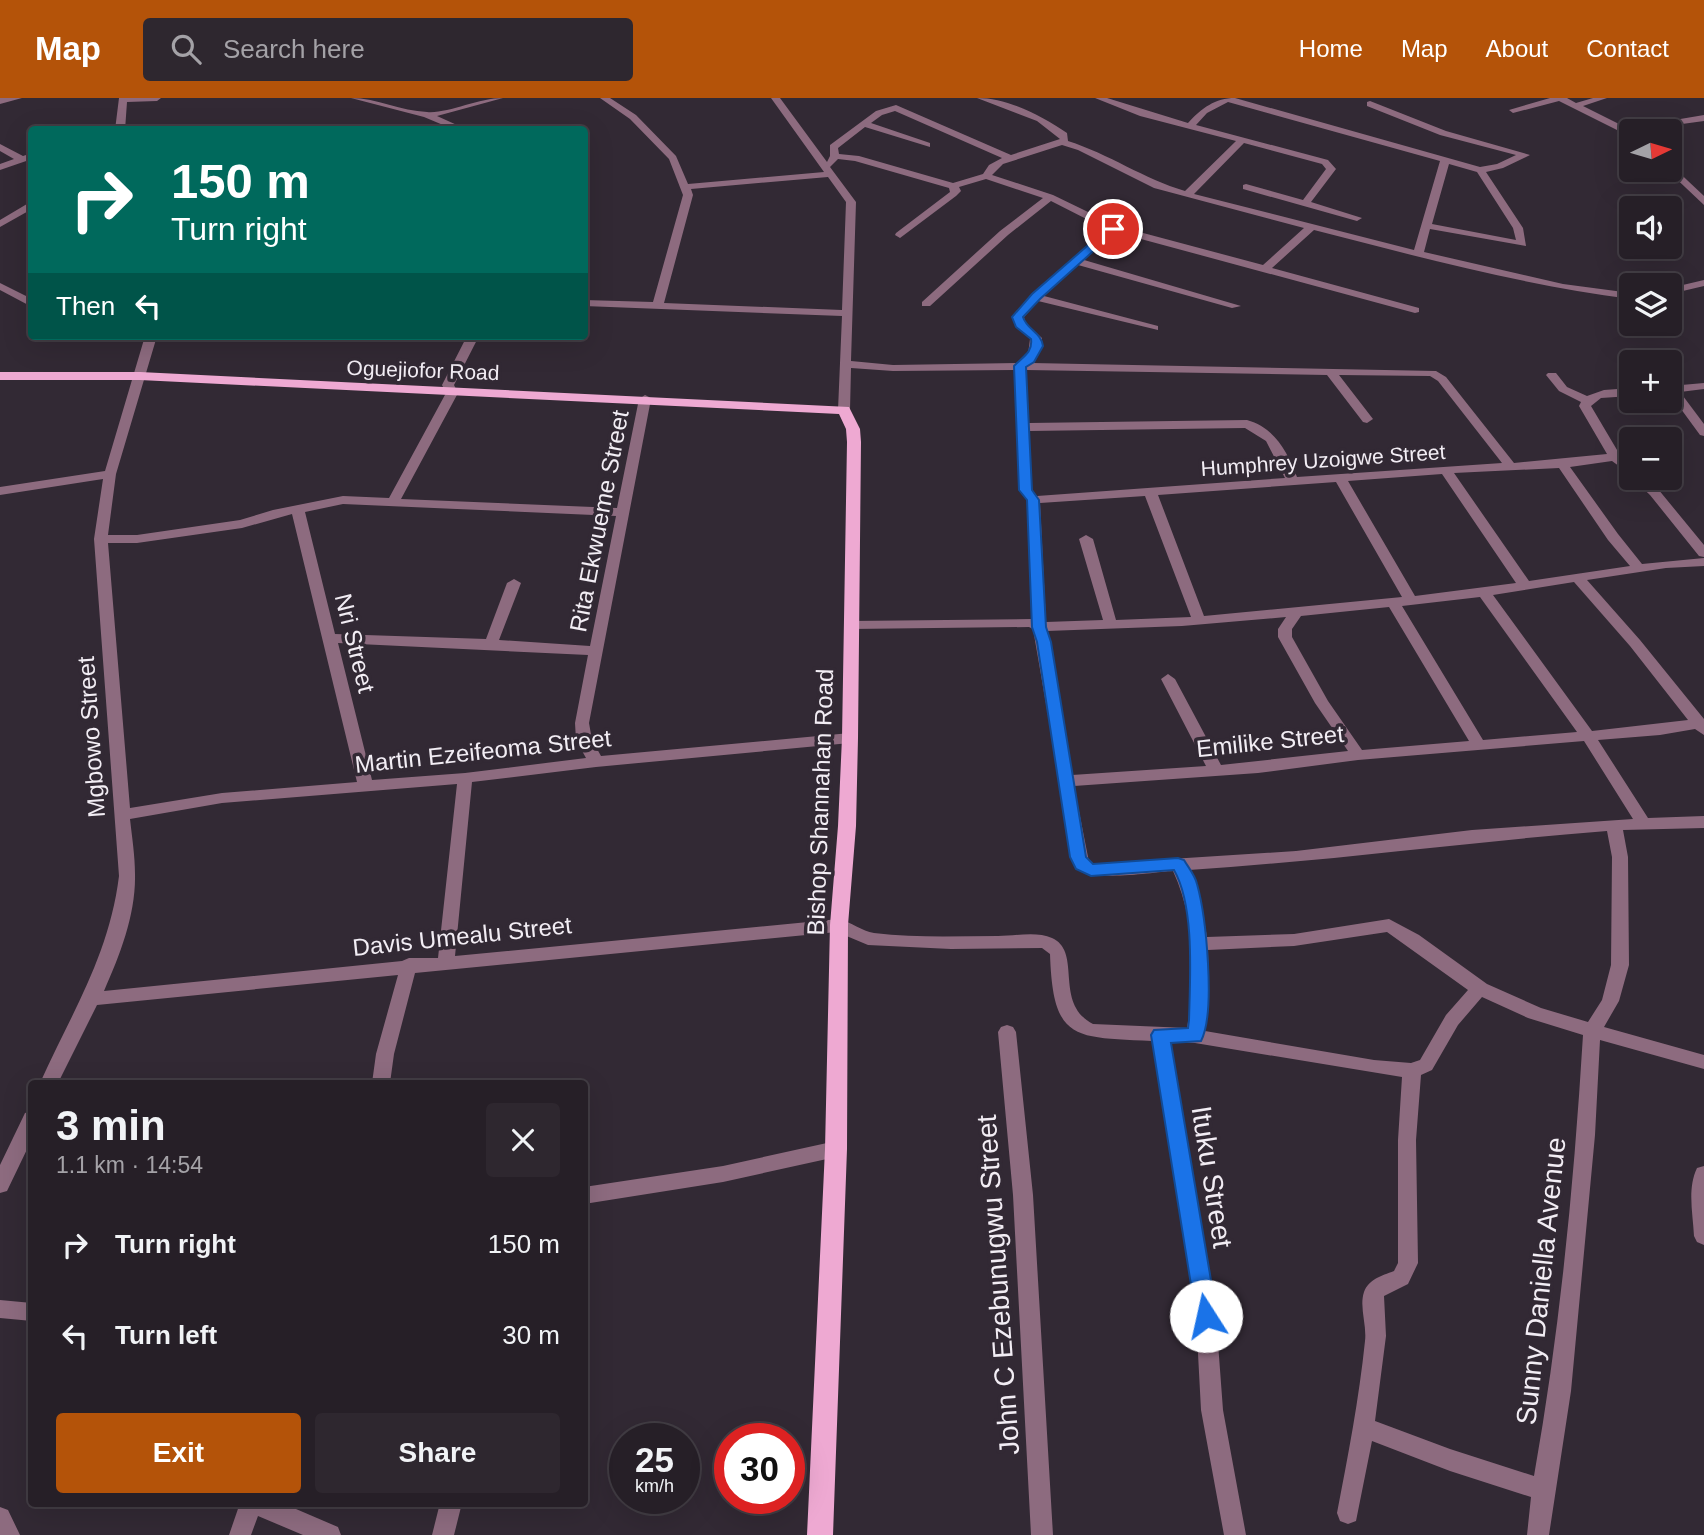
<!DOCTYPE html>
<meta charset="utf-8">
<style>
body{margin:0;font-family:Arial,sans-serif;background:#2e272f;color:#f1f3f6;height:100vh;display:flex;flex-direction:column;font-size:26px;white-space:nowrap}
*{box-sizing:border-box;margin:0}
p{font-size:23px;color:#a4a2a7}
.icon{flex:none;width:38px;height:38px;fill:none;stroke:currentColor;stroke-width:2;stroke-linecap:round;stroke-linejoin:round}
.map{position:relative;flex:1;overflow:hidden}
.sheet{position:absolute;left:28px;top:982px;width:560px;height:427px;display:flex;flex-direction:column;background:#261f27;border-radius:7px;box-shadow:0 7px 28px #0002,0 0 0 2px #423d44}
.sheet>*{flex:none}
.banner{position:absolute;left:28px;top:28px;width:560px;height:214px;border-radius:7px;box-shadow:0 7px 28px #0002,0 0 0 2px #423d44;background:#00695c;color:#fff;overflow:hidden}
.needle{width:46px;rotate:85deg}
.tools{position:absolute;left:1619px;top:21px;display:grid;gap:14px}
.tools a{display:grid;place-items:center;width:63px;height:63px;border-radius:7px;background:#261f27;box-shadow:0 7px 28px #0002,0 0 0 2px #423d44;font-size:35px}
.speed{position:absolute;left:609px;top:1325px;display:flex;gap:14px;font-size:35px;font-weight:700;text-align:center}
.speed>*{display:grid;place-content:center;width:91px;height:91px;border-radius:50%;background:#261f27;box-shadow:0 7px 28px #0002,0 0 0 2px #423d44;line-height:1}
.speed small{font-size:18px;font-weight:400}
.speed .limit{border:10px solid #d22;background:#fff;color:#111}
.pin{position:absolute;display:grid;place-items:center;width:60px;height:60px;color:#fff;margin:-30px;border:4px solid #fff;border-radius:50%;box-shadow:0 2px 7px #0007}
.me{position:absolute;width:77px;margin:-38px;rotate:350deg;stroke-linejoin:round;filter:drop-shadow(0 0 5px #0008)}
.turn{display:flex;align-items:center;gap:24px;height:147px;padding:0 28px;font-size:32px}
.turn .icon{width:91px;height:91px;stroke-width:2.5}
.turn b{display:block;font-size:49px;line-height:60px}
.then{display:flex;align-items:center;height:66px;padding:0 28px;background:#0003;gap:14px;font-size:26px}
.round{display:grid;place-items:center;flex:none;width:74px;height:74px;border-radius:7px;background:#2e272f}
.headline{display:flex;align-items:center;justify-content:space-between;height:119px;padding:0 28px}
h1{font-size:42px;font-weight:600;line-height:52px}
.button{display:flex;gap:14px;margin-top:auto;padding:14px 28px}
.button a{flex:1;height:80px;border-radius:7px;background:#b45309;color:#fff;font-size:28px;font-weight:600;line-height:80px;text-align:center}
.button a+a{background:#2e272f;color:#f1f3f6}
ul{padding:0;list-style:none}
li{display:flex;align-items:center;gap:21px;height:91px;padding:0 28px}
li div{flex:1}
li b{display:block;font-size:26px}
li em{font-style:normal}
header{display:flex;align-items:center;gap:42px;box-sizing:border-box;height:98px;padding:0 35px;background:#b45309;color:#fff}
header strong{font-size:33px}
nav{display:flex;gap:38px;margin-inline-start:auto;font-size:24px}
.search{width:490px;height:63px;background:#2e272f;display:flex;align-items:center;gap:18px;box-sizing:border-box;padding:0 24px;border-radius:7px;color:#a4a2a7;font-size:26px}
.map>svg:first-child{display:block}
</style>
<header>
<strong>Map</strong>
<div class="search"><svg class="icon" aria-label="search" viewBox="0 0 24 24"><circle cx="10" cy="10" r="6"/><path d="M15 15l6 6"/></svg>Search here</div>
<nav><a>Home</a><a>Map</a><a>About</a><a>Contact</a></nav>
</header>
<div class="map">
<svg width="1704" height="1437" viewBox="0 0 1704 1437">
<rect width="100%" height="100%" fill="#322934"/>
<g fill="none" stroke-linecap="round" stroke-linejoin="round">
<!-- minor -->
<path fill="#8d6b7f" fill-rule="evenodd" d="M0,0h22l-22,6z
M119,0h42l-4,3 -30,1 -2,28h-10z
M351,0c26,0 50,13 76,14 20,2 51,-14 76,-14l-66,18 31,14h-13l-31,-13z
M600,0h10l26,17 40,41 12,28 136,-12 -53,-74h9l47,64 3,-6v-11l46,-34 20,-6 115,50 49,-16 -23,-18 -60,-23c31,0 65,18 90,35l1,8c41,13 76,38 117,50l51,-50 -96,-25 -45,-18h12l81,25c14,-15 27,-25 47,-25l245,69 17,-3 19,-9 -76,-20 -73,-29v-4l3,-1 76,30 84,24 -27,13 -17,4 37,56 3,18 -96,-17 -6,23 139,32 68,9v6c-109,-14 -212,-42 -317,-69l-42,38 147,40v4l-4,1 -300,-81 -31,28 157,46 -9,2 -154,-43 -34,31 114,30v4l-120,-29 -14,16 1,6 17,15 -2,13 -8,12 404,8 10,6 68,86 93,-9 -28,-48 2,-4 -22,-11 -13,-16 2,-2h8l11,14 20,9 17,-6 27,-2v8l-30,2 -10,8 29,49 11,10v10l-19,-14 -42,6 48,67 24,30 62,-6v8l-38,2 -79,12 53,60 64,79v16l-9,-6 -35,6 -62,5 50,78 56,-2v12l-81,2 5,27 1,108 -10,36 -15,26 100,28v14l-104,-29 -5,95 -24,256 -22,144h-22l4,-38 -81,-26 -78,-30 -16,80 -8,3 -8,-3 -3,-8c11,-57 22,-114 28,-172 2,-16 -6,-34 -1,-49 5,-13 17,-16 30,-21l4,-8v-123l4,-63 -207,-34 -25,-1 46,274 7,94 23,125h-22l-23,-125 -5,-94 -44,-275c-78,-4 -99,1 -102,-87l-8,-6 -91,1 -83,-4 -31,-13 -422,41 -21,81 -4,29h-18l4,-29 22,-79 -301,30 -39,78h-18c32,-71 69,-127 79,-207l-25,-337 9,-60 -103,16v-8l105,-16 40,-135h12l-41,138 -8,61h29l103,-15 33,-10 70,-14 46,2 57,-105 -4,-8 25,-49h12l-25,49 4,8 -57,106 216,9 22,-109 6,-4 4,2 2,2 -62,324 3,17 9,16 249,-23 7,5 -7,5 -254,24 -124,15 -17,174 384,-37c12,3 23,12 35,14 41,5 83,3 124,3 16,0 39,-5 54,2 31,14 1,65 41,86l94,4c9,-51 8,-110 -14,-157 -22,1 -86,13 -99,-6l-41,-236 -4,-2 -178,2 -7,-4 7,-4 181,-2 -5,-119 -7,-10 -6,-120 -121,1 -42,-3 -1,42 -6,4 -6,-4 4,-94 -258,-10v-6l69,2 30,-107 -14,-36 -39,-40zM1228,4l212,59 -26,89 -220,-56 50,-51 78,21 4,5 -23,31 -57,-16 -3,1v4l114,32 5,-3 -51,-16 25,-33 -8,-9 -132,-35 11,-12zM895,13l107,47 -13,7 -6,9 -30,9 -94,-27 -20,-2 -1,-6 27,-21 65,20v-4l-59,-20 11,-8zM1062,47l16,5 76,38 150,40 -41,37 -146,-39 -64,-31 -61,-20 11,-11zM838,61l17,2 94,27 1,4 -54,41 -1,2 5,3 56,-42 5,-5 -2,-4 27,-8 57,19 -43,33 -78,71v4h8l78,-71 43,-34 55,28 -74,66 -19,22 3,9 14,13 -2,15 -11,9 -124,2 -42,-4 5,-159 -26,-35zM1449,66l28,8 36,56 3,12 -84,-16zM828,79l18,25 -4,108 -178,-7 29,-108 -2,-6zM1026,272l301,5 36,47 4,1 6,-4 -34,-44 91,1 8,5 64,82 -205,14c-10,-26 -22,-49 -50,-57l-218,3zM1245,330l21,13 19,37 -248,18 -5,-6 -3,-59zM1559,370l49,72 22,26 -101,15 -75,-108zM1442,376l74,109 -101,13 -67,-115zM1336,384l66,115 -198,19 -46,-121zM1145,398l46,121 -75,3 -23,-81 -7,-4 -7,4 24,81 -57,2 -6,-119zM343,406l273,12 -26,130 -91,-6 22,-57 -7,-4 -7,4 -21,56 -151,-5 -30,-122zM292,416l65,268 -135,11 -92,15 -22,-265h29l105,-15zM1574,484l56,64 58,74 -96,11 -99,-136zM1480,499l97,135 -94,8 -81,-134zM1389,509l80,134 -107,9 -34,-49 -36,-64v-8l9,-13zM1286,519l-8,12v8l37,66 33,48 -127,14 -46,-86 -7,-5 -7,5 45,87 -134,9 -25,-144 135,-5zM338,545l250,12 -13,68 1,17 10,18 -121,15 -93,7zM1584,643l49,78 -161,11 -176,21 -203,13 -4,-2 -15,-76 184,-13 100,-13zM457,686l-19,174h-29l-7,3 -298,30c16,-36 32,-77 31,-117 0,-18 -3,-37 -5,-55l92,-16zM1607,733l5,26 -1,108 -9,35 -14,22 -47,-14 -54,-24 -68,-49 -30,-16 -95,15 -87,3 -6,-35 -12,-32c140,-9 278,-28 418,-39zM1387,834l81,58 -22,25 -26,45 -9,3 -37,-3 -169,-29 4,-36 -1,-45 86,-4zM1482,899l46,21 55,17c-9,148 -23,295 -49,441l-84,-27 -75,-28 11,-85 -2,-40 24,-12 10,-21 -2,-123 5,-65 11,-5 26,-45z
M1550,0h17l9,5 17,-5h14l-24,8 44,22 77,-13v6l-73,10v6l-72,-36 -46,12 -4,-3z
M0,46l23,12 9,-3v6l-32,11v-6l14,-5 -14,-8z
M1670,66l34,32v9l-37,-35z
M32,103v8l-32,18v-7z
M1704,182v6l-34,8v-6z
M0,185l32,16v8l-32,-17z
M1704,285v6l-24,3 24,32v12l-4,-1 -30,-41v-8z
M1632,380h13l13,11 46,56v12l-5,-1 -49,-61z
M1007,927l6,2 3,5 17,163 20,340h-22l-18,-340 -15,-163 3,-5z
M32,1013v28l-25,52 -7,2v-28l25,-52z
M836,1043l7,2 2,6 -2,6 -7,2 -113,25 -139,22v-17l139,-21z
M1704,1068v79l-7,-3 -3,-6c-1,-22 -7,-47 3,-68z
M0,1202l32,3v18l-32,-3z
M240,1405h42l56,24 3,8h-38l-45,-19 -7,19h-22z
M440,1405h22l-8,32h-22z
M0,1409l8,3 12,25h-20z"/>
<!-- major -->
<path fill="#eea9d2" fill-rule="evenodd" d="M0,274h140l709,35 11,22 1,13 -3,296 -2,88 -8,99 -1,224 -14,386h-26l18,-386 5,-224 8,-99 4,-88 5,-296 -1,-13 -7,-15 -699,-34h-140z"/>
</g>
<!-- route -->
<path fill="#1a73e8" stroke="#114b97" stroke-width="2" d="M1110,128l8,3 -78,70 -17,18c4,13 18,15 20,29l-9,16 -8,5 6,123 7,10 7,127 5,15 35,215 7,7 85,-6 6,2c4,7 11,15 13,24 9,32 19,128 4,157l-30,2 46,273 -3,7 -8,3 -7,-3 -3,-7 -45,-281 3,-5 34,-2 1,-8c1,-42 6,-113 -15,-150l-83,6 -15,-7 -6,-12 -33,-215 -5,-15 -5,-127 -8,-10 -5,-124c8,-9 19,-13 17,-27l-15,-12 -4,-10 20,-23z"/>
<g text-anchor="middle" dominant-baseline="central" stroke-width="7" stroke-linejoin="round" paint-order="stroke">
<!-- far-street labels -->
<g font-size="21" fill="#f2edf4" stroke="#322934">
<text transform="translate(423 272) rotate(2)">Oguejiofor Road</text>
<text transform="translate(1323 362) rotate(-4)">Humphrey Uzoigwe Street</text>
</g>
<!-- street labels -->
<g font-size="24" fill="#f2edf4" stroke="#322934">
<text transform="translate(599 423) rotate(-79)">Rita Ekwueme Street</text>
<text transform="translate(355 545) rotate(76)">Nri Street</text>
<text transform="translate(91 639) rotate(-94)">Mgbowo Street</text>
<text transform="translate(1270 643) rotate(-6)">Emilike Street</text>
<text transform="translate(483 653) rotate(-6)">Martin Ezeifeoma Street</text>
<text transform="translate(820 704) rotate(-88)">Bishop Shannahan Road</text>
<text transform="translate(462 838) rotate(-6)">Davis Umealu Street</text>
</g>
<!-- near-street labels -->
<g font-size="28" fill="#f2edf4" stroke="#322934">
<text transform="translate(1212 1079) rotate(81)">Ituku Street</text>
<text transform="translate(1541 1183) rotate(-84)">Sunny Daniella Avenue</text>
<text transform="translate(998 1187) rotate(-94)">John C Ezebunugwu Street</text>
</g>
</g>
</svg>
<div class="tools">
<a><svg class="needle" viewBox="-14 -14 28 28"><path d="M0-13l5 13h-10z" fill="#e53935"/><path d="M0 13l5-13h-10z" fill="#a4a2a7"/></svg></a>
<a><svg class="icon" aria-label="sound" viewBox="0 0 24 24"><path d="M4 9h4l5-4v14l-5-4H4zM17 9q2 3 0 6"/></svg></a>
<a><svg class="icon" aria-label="layers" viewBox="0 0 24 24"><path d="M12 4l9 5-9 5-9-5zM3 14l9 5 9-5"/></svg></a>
<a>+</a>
<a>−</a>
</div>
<div class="speed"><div>25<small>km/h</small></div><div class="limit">30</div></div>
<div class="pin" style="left:1113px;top:131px;background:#d93025"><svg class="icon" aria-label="arrive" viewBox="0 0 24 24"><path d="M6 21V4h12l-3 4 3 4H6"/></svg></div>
<svg class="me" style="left:1206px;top:1218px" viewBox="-20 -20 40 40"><circle r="19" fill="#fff"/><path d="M0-13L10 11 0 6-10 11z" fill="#1a73e8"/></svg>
<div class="banner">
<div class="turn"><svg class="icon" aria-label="right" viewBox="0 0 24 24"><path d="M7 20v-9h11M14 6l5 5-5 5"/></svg><div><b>150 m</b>Turn right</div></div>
<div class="then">Then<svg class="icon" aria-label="left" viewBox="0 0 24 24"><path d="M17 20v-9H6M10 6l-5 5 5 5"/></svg></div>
</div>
<section class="sheet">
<div class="headline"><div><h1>3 min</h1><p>1.1 km · 14:54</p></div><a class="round"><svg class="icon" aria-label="close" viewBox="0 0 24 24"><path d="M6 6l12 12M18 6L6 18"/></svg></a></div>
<ul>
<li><svg class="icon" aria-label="right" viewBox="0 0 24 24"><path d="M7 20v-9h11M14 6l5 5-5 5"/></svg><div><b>Turn right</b></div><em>150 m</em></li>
<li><svg class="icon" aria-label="left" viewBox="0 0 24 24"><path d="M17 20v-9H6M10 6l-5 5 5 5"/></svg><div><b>Turn left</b></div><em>30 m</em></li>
</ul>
<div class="button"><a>Exit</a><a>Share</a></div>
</section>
</div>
